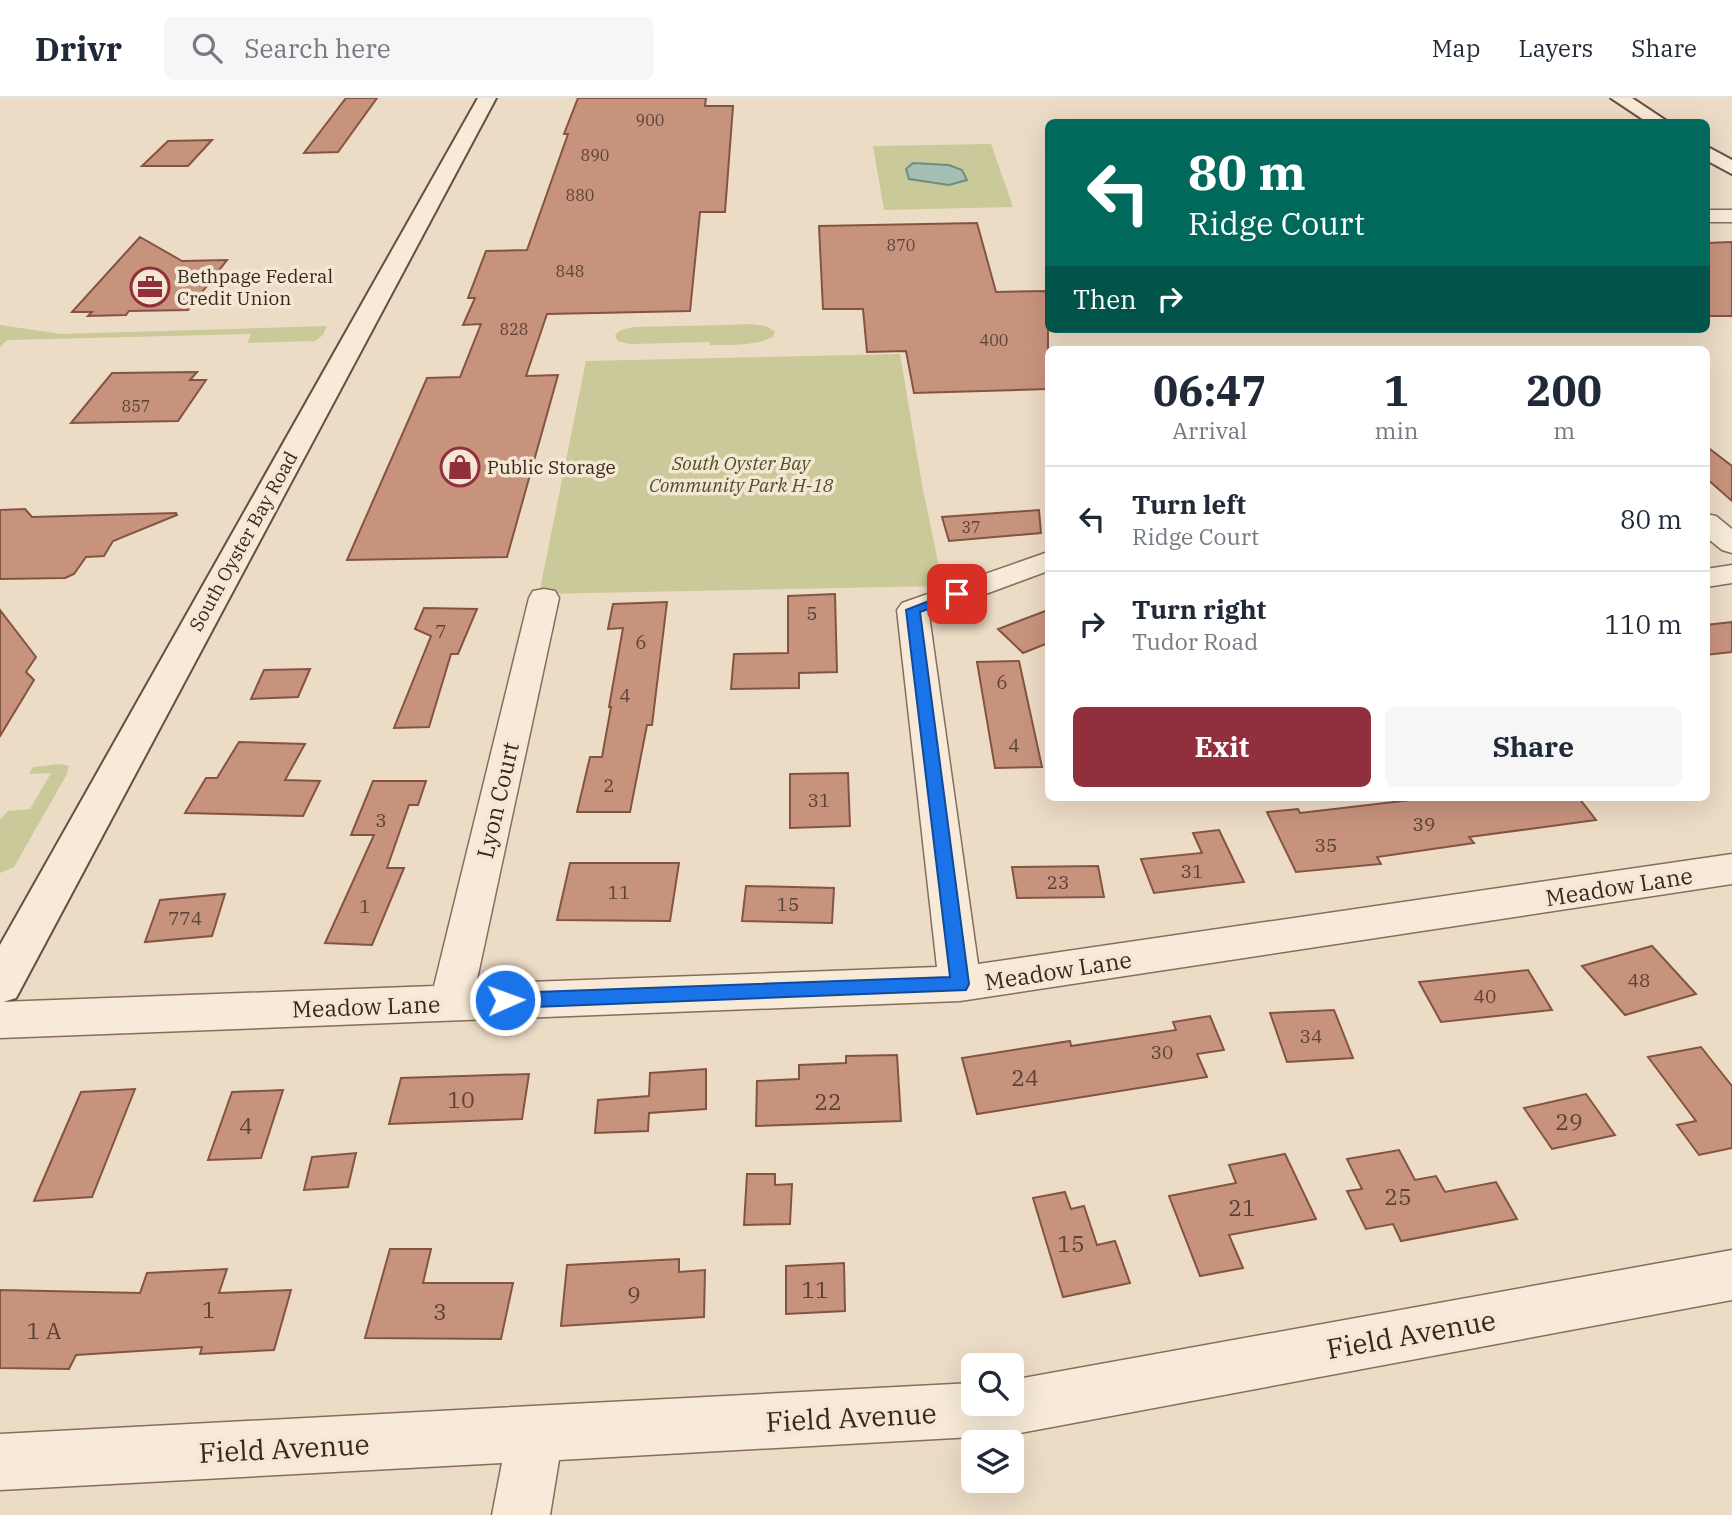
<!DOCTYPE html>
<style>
body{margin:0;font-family:"IBM Plex Serif",serif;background:#f6f6f7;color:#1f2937;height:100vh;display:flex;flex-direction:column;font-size:26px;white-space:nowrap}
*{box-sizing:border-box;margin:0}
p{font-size:23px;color:#747a83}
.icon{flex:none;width:38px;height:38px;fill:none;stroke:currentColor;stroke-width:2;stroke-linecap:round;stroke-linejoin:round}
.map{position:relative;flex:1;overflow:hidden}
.side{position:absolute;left:1045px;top:248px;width:665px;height:455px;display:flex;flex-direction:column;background:#fff;border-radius:10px;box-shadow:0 7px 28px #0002}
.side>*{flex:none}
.top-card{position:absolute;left:1045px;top:21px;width:665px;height:214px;border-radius:10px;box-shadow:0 7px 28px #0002;background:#00695c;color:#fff;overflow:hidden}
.controls{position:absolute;left:961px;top:1255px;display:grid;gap:14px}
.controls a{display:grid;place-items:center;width:63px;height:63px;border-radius:10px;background:#fff;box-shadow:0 7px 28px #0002;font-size:35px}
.pin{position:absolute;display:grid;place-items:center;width:60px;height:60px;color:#fff;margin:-30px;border-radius:14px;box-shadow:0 4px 10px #0006}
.me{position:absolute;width:77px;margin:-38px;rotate:88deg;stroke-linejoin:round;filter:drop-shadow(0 0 5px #0008)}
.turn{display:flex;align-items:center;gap:24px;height:147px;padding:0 28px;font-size:32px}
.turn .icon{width:91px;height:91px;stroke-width:2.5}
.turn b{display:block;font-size:49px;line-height:60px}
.then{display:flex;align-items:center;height:66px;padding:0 28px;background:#0003;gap:14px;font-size:26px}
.eta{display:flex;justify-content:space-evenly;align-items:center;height:119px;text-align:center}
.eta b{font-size:42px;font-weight:800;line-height:49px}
.cta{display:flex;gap:14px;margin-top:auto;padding:14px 28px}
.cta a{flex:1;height:80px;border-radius:10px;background:#922f3c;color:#fff;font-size:28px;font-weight:800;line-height:80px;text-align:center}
.cta a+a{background:#f6f6f7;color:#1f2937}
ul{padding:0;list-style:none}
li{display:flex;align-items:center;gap:21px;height:105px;padding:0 28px;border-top:2px solid #e0e1e3}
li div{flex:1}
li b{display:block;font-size:26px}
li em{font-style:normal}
header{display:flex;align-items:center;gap:42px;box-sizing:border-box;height:98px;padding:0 35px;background:#fff;border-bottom:2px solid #e0e1e3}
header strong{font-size:33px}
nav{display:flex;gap:38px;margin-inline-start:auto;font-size:24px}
.search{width:490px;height:63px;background:#f6f6f7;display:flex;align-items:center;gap:18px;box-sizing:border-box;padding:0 24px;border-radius:10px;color:#747a83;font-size:26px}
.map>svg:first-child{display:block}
</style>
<header>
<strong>Drivr</strong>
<div class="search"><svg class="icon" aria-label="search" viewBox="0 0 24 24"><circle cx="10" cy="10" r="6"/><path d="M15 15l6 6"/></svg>Search here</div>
<nav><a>Map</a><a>Layers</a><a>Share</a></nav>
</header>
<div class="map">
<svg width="1732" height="1417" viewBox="0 0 1732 1417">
<rect width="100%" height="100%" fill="#ecdbc5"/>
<!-- green -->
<path fill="#cac999" d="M991,46l22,63 -129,3 -11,-64z
M0,227l61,9 266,-8 -4,9 -8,6 -68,2 4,-9 -244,6 -7,7z
M727,227c15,0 36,-4 48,7l-2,5c-19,9 -43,8 -63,8v-3l-80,2 -12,-3 -3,-6 6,-5 12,-3z
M900,256l22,131 21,101 -404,8 47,-233z
M60,666l9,2 -2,8 -53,93 -14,6v-53l8,-9 22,-2 21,-36 -22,1 4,-7z"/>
<!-- water -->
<path fill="#a6bfb5" stroke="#6e8d81" stroke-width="2" d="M913,65l36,2 13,5 5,10 -18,5 -40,-6 -3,-10z"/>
<!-- building -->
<path fill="#c8937d" stroke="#845443" stroke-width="2" d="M346,0h31l-39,54 -34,1z
M578,0h128l-1,8h28l-8,106h-25l-10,99 -143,3 -21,62 32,-1 -51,182 -160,3 80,-182 33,-1 21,-53 -18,1 12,-27h-7l18,-47 41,-1 41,-116h-4z
M212,42l-24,26h-46l26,-25z
M977,125l19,69 52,-1v98l-134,4 -8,-42 -39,1 -4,-43h-40l-4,-83z
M140,139l42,24 45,-1 -39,50 -59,1 -3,4 -38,1 4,-4h-20z
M1732,144v74h-26v-73z
M197,274l-7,8h16l-28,41 -107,2 41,-50z
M1706,348l26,20v35l-26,-23z
M25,411l7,8 144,-4 1,2 -64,26 -9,15 -18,1 -12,17 -9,4 -65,1v-69z
M1039,412l2,23 -92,8 -7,-24z
M835,496l2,78 -38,1v15l-68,1 3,-35 54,-1v-57z
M667,504l-15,123h-5l-17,87h-53l13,-55h12l9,-50h-2l14,-79 -15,1 5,-25z
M424,510l53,1 -19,45h-7l-22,73 -35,1 37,-92 -16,-7z
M0,512l36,47 -10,15 8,8 -34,56z
M1048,512v33l-25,10 -25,-24z
M1732,524v30l-26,3v-30z
M1019,563l23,106 -47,1 -18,-106z
M310,571l-12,28 -47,2 13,-29z
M239,644l66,2 -20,36 35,1 -17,35 -118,-3 21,-35h11z
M848,675l2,53 -60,2v-54z
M373,683h53l-8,24h-9l-22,63h17l-32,77 -47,-2 49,-108h-23z
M1428,700h151l17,22 -127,17 5,6 -97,14 4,7 -85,8 -29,-60 31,-3 2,4z
M1219,732l25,52 -90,11 -13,-34 61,-6 -9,-20z
M570,765h109l-9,58 -113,-1z
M1098,768l6,31 -87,1 -5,-31z
M746,788l88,2 -2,35 -90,-2z
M225,796l-13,42 -67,6 15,-42z
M1652,848l44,48 -71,21 -43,-49z
M1528,872l24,40 -111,12 -22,-40z
M1334,912l19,48 -66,4 -17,-49z
M1210,918l14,34 -27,4 10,23 -230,37 -15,-56 108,-17 1,5 105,-16 -3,-8z
M1701,949l31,39v62l-33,7 -22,-30 19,-4 -48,-64z
M897,957l4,66 -145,5 1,-45 42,-2v-14l47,-2v-7z
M706,971v40l-57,4 -1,18 -53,2 3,-33 51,-4 1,-23z
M529,976l-7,45 -133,5 12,-46z
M135,991l-43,108 -58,4 47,-109z
M283,992l-22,68 -53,2 24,-68z
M1586,996l29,41 -63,14 -28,-41z
M1399,1052l16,30 21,-4 9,16 51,-10 21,37 -116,22 -8,-17 -27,5 -19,-38 15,-2 -15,-30z
M356,1055l-8,34 -44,3 8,-33z
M1285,1056l31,65 -87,16 14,33 -43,8 -31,-80 67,-13 -7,-18z
M747,1076h28v11l17,-1 -2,40 -46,1z
M1065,1094l6,17 13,-3 13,39 18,-4 15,42 -67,14 -30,-99z
M390,1151h41l-8,34h90l-12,56 -136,-1z
M679,1161v13l26,-2 -1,47 -143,9 6,-61z
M844,1165l1,48 -59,3v-48z
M227,1171l-8,24 72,-3 -17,60 -74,4 2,-7 -126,8 -7,14 -69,-1v-78l140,3 7,-20z"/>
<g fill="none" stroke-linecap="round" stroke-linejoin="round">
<defs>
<path id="street" d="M1706,112h26v12h-26z
M1706,416l10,2 16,13v24l-10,-3 -16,-13z
M1048,454v19l-119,44 49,349 754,-110v30l-772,117 -960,37v-36l434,-16 95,-388 4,-7 11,-2 11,2 4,7 -83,386 461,-17 -40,-357 5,-7z
M1732,467v18l-26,4v-18z
M1732,1152v50l-723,135 -450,25 -9,55h-58l10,-52 -502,27v-56l973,-51v21h39v-24z"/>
<path id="secondary" d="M478,0h18l-480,900 -16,5v-58z
M1611,0h21l36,24h-21z
M1706,48l26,14v14l-26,-14z"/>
</defs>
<!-- street casing -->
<use href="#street" stroke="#866d5c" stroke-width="3"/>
<!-- secondary casing -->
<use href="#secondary" stroke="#684e3f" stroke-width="4"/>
<!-- street -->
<use href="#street" fill="#f7ead8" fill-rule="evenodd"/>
<!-- secondary -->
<use href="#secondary" fill="#f7ead8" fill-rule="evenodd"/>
</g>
<!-- route -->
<path fill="#1a73e8" stroke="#114b97" stroke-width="2" d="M957,492l7,4 -2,3 -42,15 49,372 -3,6 -461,18 -7,-2 -2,-6 2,-5 7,-2 445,-16 -44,-367z"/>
<!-- icons -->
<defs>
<symbol id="office-ring" viewBox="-11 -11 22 22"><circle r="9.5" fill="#f4e7d4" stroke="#922f3c" stroke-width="1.5"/><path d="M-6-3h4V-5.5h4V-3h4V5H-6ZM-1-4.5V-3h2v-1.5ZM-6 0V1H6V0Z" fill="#922f3c"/></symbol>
<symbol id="shop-ring" viewBox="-11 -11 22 22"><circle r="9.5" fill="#f4e7d4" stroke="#922f3c" stroke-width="1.5"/><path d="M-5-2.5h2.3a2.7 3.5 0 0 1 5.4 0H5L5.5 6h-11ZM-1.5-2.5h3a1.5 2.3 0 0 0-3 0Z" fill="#922f3c"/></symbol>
</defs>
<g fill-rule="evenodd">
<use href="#office-ring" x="128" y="167" width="44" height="44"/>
<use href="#shop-ring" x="438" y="347" width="44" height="44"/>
</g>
<g text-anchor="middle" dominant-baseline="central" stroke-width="7" stroke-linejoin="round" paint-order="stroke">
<!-- far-number labels -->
<g font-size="16" fill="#5b4336">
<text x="650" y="22">900</text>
<text x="595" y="57">890</text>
<text x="580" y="97">880</text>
<text x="901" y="147">870</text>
<text x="570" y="173">848</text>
<text x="514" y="231">828</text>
<text x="994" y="242">400</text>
<text x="136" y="308">857</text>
<text x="971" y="429">37</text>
</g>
<!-- far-poi labels -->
<g font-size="19" fill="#37281f" stroke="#f4e7d4" text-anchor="start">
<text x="177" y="178">Bethpage Federal<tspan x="177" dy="22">Credit Union</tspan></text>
<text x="487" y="369">Public Storage</text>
</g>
<!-- far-park labels -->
<g font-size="19" font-style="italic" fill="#4d5227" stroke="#f4e7d4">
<text x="741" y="365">South Oyster Bay<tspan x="741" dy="22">Community Park H-18</tspan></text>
</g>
<!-- far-street labels -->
<g font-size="19" fill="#37281f" stroke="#f4e7d4">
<text transform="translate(243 443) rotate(-61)">South Oyster Bay Road</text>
</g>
<!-- number labels -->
<g font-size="19" fill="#5b4336">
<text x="812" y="515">5</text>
<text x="441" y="533">7</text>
<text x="641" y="544">6</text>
<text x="1002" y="584">6</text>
<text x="625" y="597">4</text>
<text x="1014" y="647">4</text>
<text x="609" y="687">2</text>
<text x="819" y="702">31</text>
<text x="381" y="722">3</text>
<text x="1424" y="726">39</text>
<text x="1326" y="747">35</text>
<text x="1192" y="773">31</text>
<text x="1058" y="784">23</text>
<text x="619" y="794">11</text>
<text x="788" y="806">15</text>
<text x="365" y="808">1</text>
<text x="185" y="820">774</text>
<text x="1639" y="882">48</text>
<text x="1485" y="898">40</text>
<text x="1311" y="938">34</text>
<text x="1162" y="954">30</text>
</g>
<!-- street labels -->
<g font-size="23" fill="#37281f" stroke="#f4e7d4">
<text transform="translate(497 702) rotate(-77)">Lyon Court</text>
<text transform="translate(1619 788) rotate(-9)">Meadow Lane</text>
<text transform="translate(1058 872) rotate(-9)">Meadow Lane</text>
<text transform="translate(366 908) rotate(-2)">Meadow Lane</text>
</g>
<!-- near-number labels -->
<g font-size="23" fill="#5b4336">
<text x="1025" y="979">24</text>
<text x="461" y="1001">10</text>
<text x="828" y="1003">22</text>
<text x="1569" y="1023">29</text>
<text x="246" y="1027">4</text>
<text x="1398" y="1098">25</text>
<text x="1242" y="1109">21</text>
<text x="1071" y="1145">15</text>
<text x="815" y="1191">11</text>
<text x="634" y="1196">9</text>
<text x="209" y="1211">1</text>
<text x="440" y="1213">3</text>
<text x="44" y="1232">1 A</text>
</g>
<!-- near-street labels -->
<g font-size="28" fill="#37281f" stroke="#f4e7d4">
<text transform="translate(1411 1236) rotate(-10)">Field Avenue</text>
<text transform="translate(851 1319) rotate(-3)">Field Avenue</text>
<text transform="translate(284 1350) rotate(-3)">Field Avenue</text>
</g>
</g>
</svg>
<div class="controls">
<a><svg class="icon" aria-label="search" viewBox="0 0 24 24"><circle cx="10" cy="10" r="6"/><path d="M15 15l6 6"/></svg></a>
<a><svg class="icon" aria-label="layers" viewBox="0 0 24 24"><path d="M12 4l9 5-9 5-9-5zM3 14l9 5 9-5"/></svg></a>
</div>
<div class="pin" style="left:957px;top:496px;background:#d93025"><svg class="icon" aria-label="arrive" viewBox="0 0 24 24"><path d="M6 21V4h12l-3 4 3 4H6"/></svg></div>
<svg class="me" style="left:505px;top:902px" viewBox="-20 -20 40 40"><circle r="17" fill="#1a73e8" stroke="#fff" stroke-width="3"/><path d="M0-11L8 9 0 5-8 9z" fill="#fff"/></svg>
<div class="top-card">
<div class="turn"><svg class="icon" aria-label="left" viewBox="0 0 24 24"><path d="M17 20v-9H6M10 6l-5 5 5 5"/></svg><div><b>80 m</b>Ridge Court</div></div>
<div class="then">Then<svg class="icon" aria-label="right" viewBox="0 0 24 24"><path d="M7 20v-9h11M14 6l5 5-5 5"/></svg></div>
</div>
<section class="side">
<div class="eta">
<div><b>06:47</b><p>Arrival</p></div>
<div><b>1</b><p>min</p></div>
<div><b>200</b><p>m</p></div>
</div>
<ul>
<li><svg class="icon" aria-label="left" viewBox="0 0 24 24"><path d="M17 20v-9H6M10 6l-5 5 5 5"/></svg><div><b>Turn left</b><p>Ridge Court</p></div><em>80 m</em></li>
<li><svg class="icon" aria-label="right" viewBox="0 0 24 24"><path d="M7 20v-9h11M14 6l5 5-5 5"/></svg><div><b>Turn right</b><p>Tudor Road</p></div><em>110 m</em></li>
</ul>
<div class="cta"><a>Exit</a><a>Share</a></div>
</section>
</div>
